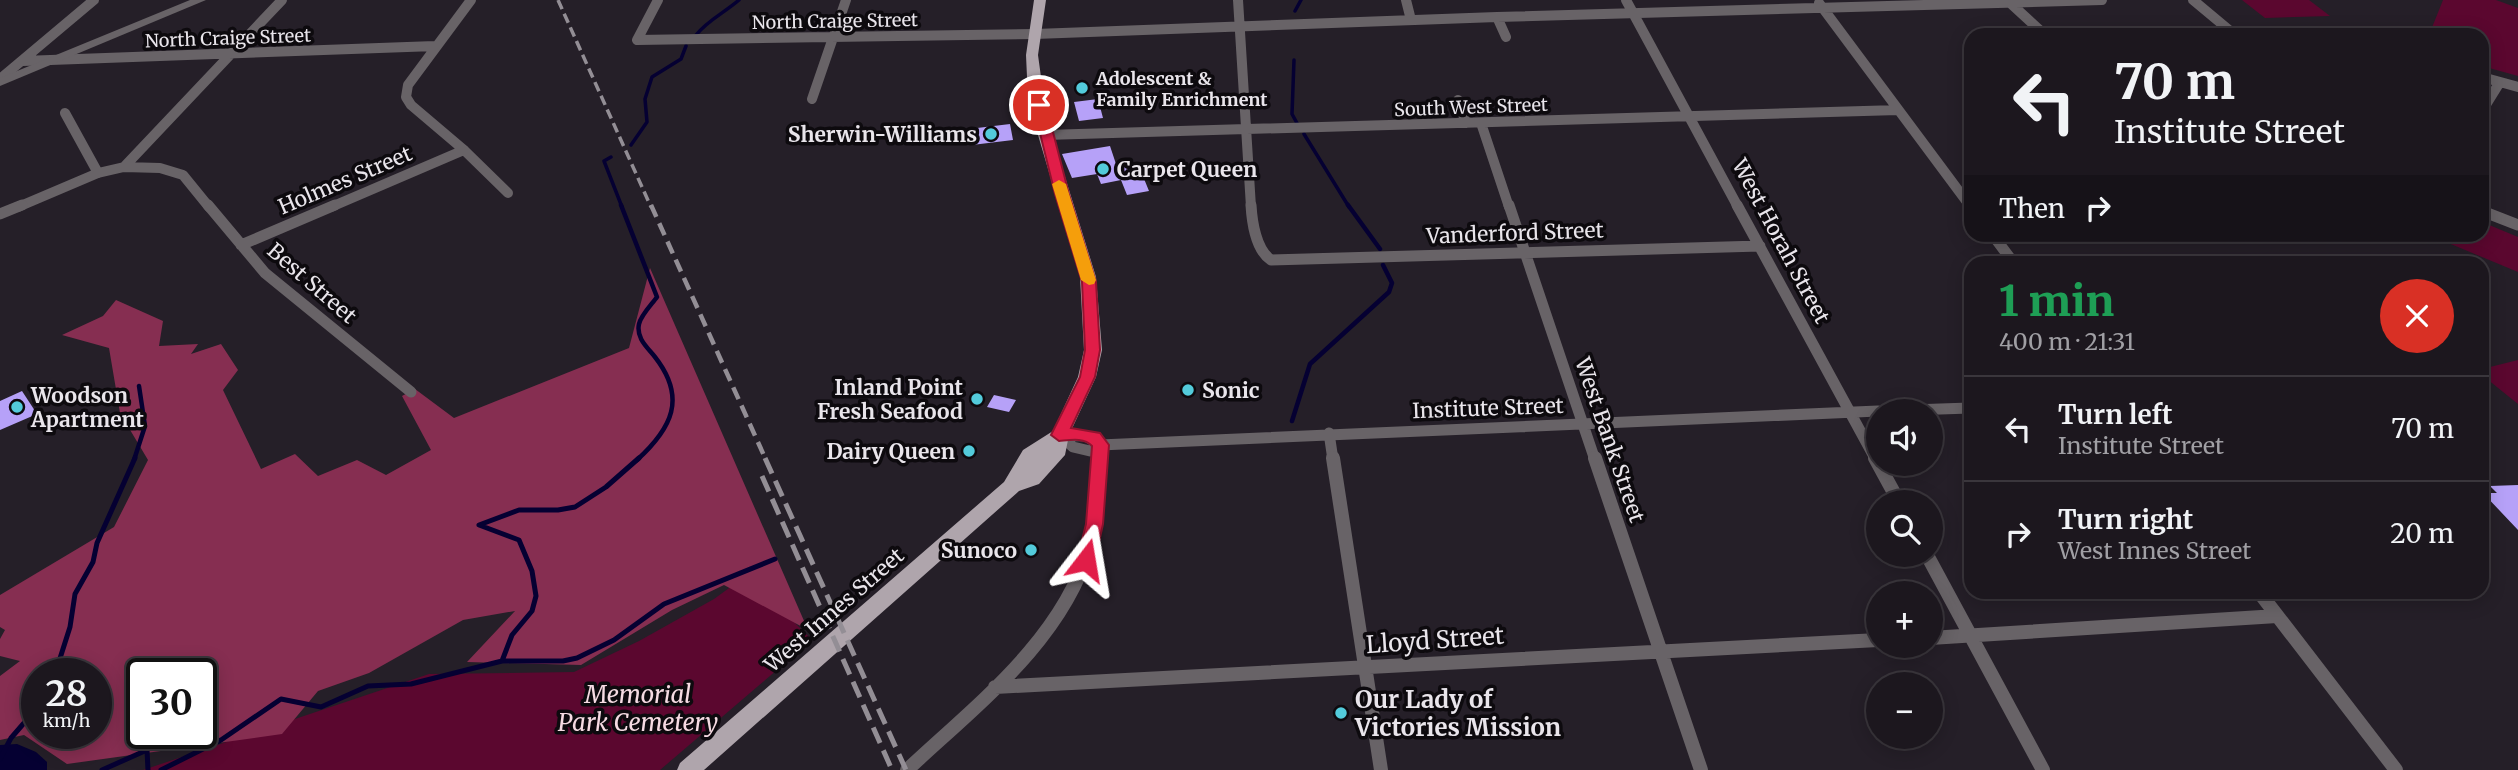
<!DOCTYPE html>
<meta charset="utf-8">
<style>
body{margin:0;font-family:Merriweather,serif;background:#252027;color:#f1f3f6;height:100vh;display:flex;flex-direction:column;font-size:26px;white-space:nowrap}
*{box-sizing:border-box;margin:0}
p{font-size:23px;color:#a09fa4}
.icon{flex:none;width:38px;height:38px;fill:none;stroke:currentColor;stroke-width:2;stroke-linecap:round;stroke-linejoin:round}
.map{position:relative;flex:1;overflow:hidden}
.drawer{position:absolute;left:1964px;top:256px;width:525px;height:343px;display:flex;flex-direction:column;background:#1c171e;border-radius:21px;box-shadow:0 4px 18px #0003,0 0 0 2px #3a363c}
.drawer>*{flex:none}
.top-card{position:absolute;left:1964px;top:28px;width:525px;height:214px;border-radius:21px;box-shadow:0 4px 18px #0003,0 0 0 2px #3a363c;background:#1c171e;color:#f1f3f6;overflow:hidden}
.tools{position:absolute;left:1866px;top:399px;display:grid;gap:14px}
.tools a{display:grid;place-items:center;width:77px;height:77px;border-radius:50%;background:#1c171e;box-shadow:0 4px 18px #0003,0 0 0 2px #3a363c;font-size:35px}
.speed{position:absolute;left:21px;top:658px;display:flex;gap:14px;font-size:35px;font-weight:700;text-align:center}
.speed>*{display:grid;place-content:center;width:91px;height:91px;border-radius:50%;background:#1c171e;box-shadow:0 4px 18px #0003,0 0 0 2px #3a363c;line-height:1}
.speed small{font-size:18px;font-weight:400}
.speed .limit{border:4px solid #111;border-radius:10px;background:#fff;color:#111}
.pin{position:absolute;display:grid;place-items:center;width:60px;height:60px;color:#fff;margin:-30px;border:4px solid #fff;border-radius:50%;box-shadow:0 2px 7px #0007}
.me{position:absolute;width:77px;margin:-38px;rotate:14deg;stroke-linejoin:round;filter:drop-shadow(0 0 5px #0008)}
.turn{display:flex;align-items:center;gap:24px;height:147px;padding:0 35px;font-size:32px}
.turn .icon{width:91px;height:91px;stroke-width:2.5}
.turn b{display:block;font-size:49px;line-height:60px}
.then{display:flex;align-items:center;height:66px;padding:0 35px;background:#0003;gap:14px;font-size:26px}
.round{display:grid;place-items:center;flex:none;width:74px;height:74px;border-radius:37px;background:#252027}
.overview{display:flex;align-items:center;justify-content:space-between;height:119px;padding:0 35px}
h1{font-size:42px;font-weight:800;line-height:52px;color:#1e9e55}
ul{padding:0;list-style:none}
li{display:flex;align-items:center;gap:21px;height:105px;padding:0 35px;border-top:2px solid #3a363c}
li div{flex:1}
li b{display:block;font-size:26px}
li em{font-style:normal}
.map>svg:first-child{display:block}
</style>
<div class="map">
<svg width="2518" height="770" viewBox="0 0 2518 770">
<rect width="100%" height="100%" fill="#251f28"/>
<!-- green -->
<path fill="#5b072f" d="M2242,0h67l21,16 -65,2z
M2443,0h53l22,8v68l-36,-10v-31h-53z
M2482,222l36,15v35l-72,-30 7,-7 29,-1z
M2518,360v44l-36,-29v-6z
M747,575l65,65 -152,130h-517l286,-96 145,-2 65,-31 75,-42z"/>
<!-- forest -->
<path fill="#862e51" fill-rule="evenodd" d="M650,268l158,362 -84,-45 -52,25 -91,55 -114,-3 48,-51 -52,9 -94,53 -51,18 -36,43 -215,30 -43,-29 -24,5v-64l20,-15 -20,-5v-17l5,-9 -5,-3v-32l114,-68 34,-67 -28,-47 -11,-65 -47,-13 41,-19 13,-16 47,21 -4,25 39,-2 -7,10 30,-10 17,26 -15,20 38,79 34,-15 23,22 39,-16 29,15 45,-25 -29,-54 13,-7 39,29 175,-70zM37,674h59v59h-59zM142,674h59v59h-59z"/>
<!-- water -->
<path fill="#050032" d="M17,744l19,8 11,10v8h-47v-25z"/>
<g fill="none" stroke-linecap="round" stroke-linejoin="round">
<!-- stream-far2 -->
<path stroke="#050032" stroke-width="3.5" d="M1295,11l6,-11
M696,35c12,-15 28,-22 43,-35
M1294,60l-2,54 6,11
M1304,134l45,73
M631,145l16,-23 -2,-23 7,-22 29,-18 5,-13
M611,157l-7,4 18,46"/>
<!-- stream-far1 -->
<path stroke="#050032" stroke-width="4.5" d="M621,205l36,92c-5,7 -16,18 -18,27 -3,14 8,23 16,33 32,41 17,71 -18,103
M1348,205l32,44
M1292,421l18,-57 79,-72 3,-9 -9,-18
M134,460l11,-34 -6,-40"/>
<!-- stream -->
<path stroke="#050032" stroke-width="5" d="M502,661l10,-26 20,-24 4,-15 -4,-25 -13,-31 -40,-15 40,-15h39l17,-3 31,-20 33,-29
M55,674l15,-47 5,-33 18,-32 4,-19 38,-85
M0,759l11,-21 26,-30
M102,770l45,-20 1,20
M161,770l60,-30 60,-41 40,8 47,-21 43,-2 91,-23h61l14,-3 37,-18 50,-36 111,-45"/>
</g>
<!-- building -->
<path fill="#b6a1f8" d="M1098,99l5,19 -24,3 -5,-19z
M1010,124l3,16 -41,5 -3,-16z
M1110,146l7,21 21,-3 11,27 -22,4 -6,-15 -20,4 -4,-10 -25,4 -10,-24z
M22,391l15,23 -37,16v-29z
M994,395l22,5 -7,12 -22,-5z
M2518,485v45l-35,-37h14l-7,-7z"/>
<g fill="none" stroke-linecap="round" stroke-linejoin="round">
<!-- minor-far2 -->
<path stroke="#686367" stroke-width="10" d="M471,0l-63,85 -2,12 5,8 53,45 44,43
M658,0l-21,40 398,-6 462,-17 605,-17
M1238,0l13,207
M1406,0l5,20
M1626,0l112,207
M2007,0l38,35
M2193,0l42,35
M1819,3l151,203
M1497,17l9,20
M23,61l412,-15
M2482,77l36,10
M0,79l94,-79
M812,99l34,-99
M1458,100l8,23
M2482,111l18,-29
M65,113l33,60
M1481,123l28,84
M1045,135l853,-25
M124,167l36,1 23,7 26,32
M18,207l80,-34 26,-6 158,-167
M331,207l133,-57"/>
<!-- minor-far1 -->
<path stroke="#686367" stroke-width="11" d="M208,205l57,68 146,119
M1251,205c1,17 5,45 20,55l489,-14
M1509,205l86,255
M1737,205l139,255
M2482,211l36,14
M0,214l22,-9
M1992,234l21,28
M241,245l94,-40
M1881,411l89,-3
M1329,433l4,27
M1060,435l13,12 17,4 10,-6 778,-34
M1060,435l26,1 14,9
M1099,460l1,-15"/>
<!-- minor -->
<path stroke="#686367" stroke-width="14" d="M1333,458l48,312
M1595,458l106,312
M1875,458l24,44
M1927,555l116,215
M2259,592l137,178
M1930,638l347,-22
M995,687l883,-47
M907,770c67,-63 155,-129 182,-222 9,-29 9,-60 10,-90"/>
<!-- tertiary -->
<path fill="#686367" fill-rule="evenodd" d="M190,0h16l-206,86v-8z"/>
<!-- primary -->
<path fill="#afa5ac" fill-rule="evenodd" d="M1034,0h12l-8,55 3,22 11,58 44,142 6,73 -6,27 -27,58 -4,20 -26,29 -20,7 -315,279h-27l3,-7 324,-281 19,-32 30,-19 25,-54 6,-27 -4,-73 -42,-142 -11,-58 -1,-22z"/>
<!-- rail-far2 -->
<path stroke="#938e95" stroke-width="3.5" stroke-dasharray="10 5" stroke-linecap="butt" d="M558,0l93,207"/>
<!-- rail-far1 -->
<path stroke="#938e95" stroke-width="4.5" stroke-dasharray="13 7" stroke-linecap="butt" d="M651,205l115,255"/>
<!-- rail -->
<path stroke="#938e95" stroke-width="5" stroke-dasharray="17 8" stroke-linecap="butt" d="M765,458l141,312
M762,476l130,294"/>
</g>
<!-- route -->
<path fill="#e11d48" stroke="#92132f" stroke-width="2" d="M1039,101l7,4 23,89 27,88 4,68 -5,27 -24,51 29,5 9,12 -6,79 -8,36 -3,5h-13l-2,-5 9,-36 6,-78c-8,-9 -22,-6 -33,-5l-8,-6 29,-58 5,-27 -3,-68 -27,-88 -22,-89z"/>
<!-- slow -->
<path fill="#f59e0b" d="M1059,180l7,4 30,96 -2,4 -5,1 -8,-5 -29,-96z"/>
<!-- markers -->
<g fill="#53cbdb" stroke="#0d0a0e" stroke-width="2.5">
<circle cx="1082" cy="88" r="7"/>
<circle cx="991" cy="134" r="7"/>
<circle cx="1103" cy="169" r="7"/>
<circle cx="1188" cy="390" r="7"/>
<circle cx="977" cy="399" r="7"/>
<circle cx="17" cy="407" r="7"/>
<circle cx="969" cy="451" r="7"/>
<circle cx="1031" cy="550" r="7"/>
<circle cx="1341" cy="713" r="7"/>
</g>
<g text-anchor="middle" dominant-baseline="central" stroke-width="7" stroke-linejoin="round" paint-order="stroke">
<!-- far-street labels -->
<g font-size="18" fill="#e9e5eb" stroke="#0d0a0e">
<text transform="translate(835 21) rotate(-1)">North Craige Street</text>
<text transform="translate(228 38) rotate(-2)">North Craige Street</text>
<text transform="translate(1471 107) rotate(-2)">South West Street</text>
</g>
<!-- far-poi labels -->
<g font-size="18" font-weight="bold" fill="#e9e5eb" stroke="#0d0a0e" text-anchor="start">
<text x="1096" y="78">Adolescent &amp;<tspan x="1096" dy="21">Family Enrichment</tspan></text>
</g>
<!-- poi labels -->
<g font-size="21" font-weight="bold" fill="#e9e5eb" stroke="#0d0a0e" text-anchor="end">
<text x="977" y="134">Sherwin-Williams</text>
<text x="1117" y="169" text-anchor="start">Carpet Queen</text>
<text x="963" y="387">Inland Point<tspan x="963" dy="24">Fresh Seafood</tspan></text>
<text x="1202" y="390" text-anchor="start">Sonic</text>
<text x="31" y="395" text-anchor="start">Woodson<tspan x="31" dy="24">Apartment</tspan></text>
<text x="955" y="451">Dairy Queen</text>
<text x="1017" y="550">Sunoco</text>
</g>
<!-- street labels -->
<g font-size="21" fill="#e9e5eb" stroke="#0d0a0e">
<text transform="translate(345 180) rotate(-23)">Holmes Street</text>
<text transform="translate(1515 233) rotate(-2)">Vanderford Street</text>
<text transform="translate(1781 241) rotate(62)">West Horah Street</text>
<text transform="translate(312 283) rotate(41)">Best Street</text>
<text transform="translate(1488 408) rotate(-2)">Institute Street</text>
<text transform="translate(1610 440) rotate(71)">West Bank Street</text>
<text transform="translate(834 610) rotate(-41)">West Innes Street</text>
</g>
<!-- near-street labels -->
<g font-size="24" fill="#e9e5eb" stroke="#0d0a0e">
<text transform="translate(1435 640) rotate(-4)">Lloyd Street</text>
</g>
<!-- near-park labels -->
<g font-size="24" font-style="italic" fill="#f6dbe3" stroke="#0d0a0e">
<text x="638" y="694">Memorial<tspan x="638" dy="28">Park Cemetery</tspan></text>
</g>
<!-- near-poi labels -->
<g font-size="24" font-weight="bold" fill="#e9e5eb" stroke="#0d0a0e" text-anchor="start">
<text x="1355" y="699">Our Lady of<tspan x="1355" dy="28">Victories Mission</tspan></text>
</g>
</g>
</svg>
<div class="tools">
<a><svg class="icon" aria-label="sound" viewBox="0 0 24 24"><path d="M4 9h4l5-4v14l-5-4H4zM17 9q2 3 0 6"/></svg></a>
<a><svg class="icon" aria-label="search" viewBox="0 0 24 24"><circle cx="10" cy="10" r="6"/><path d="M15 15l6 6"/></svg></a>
<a>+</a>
<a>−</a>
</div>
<div class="speed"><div>28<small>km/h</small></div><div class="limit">30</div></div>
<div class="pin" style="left:1039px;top:105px;background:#d93025"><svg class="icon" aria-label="arrive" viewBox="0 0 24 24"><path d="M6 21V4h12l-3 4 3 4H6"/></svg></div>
<svg class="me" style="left:1086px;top:560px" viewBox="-20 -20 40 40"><path d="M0-17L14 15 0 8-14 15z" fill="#e11d48" stroke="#fff" stroke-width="4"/></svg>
<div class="top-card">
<div class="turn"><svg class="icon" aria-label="left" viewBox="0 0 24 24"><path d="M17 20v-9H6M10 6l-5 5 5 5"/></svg><div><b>70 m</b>Institute Street</div></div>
<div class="then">Then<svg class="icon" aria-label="right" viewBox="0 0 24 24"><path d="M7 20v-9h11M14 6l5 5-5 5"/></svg></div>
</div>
<section class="drawer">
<div class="overview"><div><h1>1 min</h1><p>400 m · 21:31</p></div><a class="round" style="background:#d93025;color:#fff"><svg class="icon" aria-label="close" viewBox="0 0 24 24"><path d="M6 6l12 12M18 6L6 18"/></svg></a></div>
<ul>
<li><svg class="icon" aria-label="left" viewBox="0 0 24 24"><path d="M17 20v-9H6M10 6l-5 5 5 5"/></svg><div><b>Turn left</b><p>Institute Street</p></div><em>70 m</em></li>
<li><svg class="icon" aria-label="right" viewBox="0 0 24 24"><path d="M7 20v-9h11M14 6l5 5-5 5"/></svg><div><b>Turn right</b><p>West Innes Street</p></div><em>20 m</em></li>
</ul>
</section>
</div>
